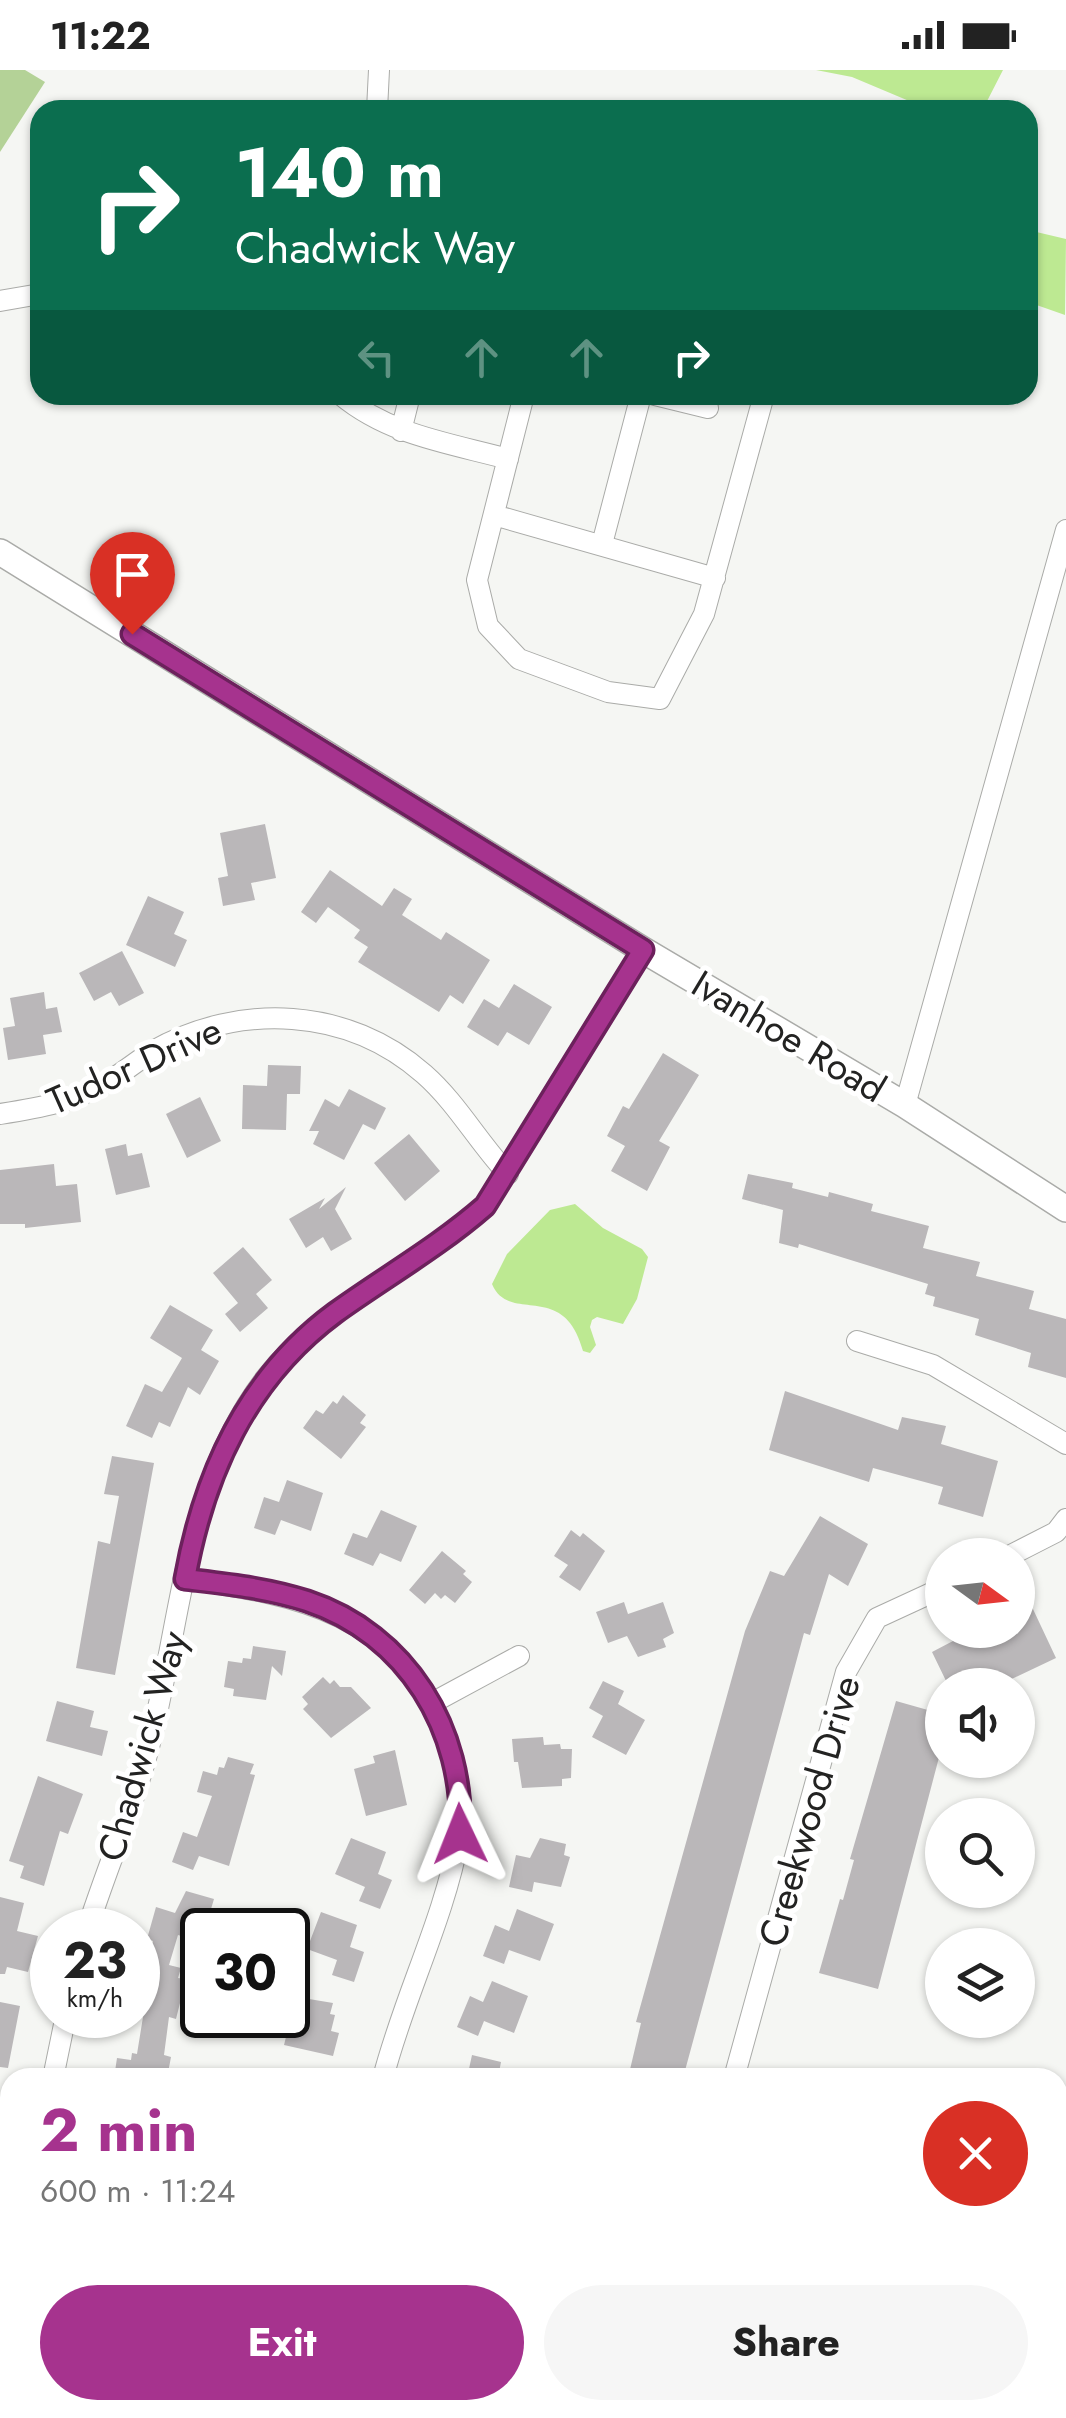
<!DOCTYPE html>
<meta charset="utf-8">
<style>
body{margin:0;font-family:Jost,sans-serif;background:#f6f6f6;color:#222;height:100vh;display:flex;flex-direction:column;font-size:38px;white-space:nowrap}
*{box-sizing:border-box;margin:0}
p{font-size:32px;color:#767676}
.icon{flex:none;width:55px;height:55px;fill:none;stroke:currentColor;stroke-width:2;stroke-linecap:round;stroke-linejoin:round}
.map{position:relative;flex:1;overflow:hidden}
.panel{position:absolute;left:0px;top:1998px;width:1068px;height:352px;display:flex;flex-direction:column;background:#fff;border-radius:30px 30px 0 0;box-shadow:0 2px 8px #0004}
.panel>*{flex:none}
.banner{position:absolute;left:30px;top:30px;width:1008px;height:305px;border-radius:30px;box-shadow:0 2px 8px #0004;background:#0b6e4f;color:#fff;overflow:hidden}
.needle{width:65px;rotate:105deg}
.buttons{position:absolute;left:925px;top:1468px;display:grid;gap:20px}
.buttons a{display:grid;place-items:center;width:110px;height:110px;border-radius:50%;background:#fff;box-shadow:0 2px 8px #0004;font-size:50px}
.speed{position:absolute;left:30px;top:1838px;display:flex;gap:20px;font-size:50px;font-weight:700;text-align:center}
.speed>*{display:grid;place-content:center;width:130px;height:130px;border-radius:50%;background:#fff;box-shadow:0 2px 8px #0004;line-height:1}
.speed small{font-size:25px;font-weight:400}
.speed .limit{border:5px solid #111;border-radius:15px;background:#fff;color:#111}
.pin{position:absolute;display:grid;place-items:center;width:85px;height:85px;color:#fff;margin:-102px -42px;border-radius:50% 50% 50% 0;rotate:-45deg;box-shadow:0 0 10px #0007}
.pin .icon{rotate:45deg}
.me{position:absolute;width:110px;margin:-55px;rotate:358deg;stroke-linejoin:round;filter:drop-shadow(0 0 8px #0008)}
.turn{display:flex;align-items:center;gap:35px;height:210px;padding:0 40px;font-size:45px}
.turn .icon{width:130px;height:130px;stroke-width:2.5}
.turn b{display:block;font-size:70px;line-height:85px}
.lanes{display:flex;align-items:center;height:95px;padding:0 40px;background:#0003;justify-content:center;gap:50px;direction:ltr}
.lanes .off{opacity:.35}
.round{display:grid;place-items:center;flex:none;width:105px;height:105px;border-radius:52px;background:#f6f6f6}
.summary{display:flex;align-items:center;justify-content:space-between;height:170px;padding:0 40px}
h1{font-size:60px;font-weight:700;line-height:75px;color:#a6338e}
.action{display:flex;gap:20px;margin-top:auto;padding:20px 40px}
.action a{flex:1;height:115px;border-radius:60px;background:#a6338e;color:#fff;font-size:40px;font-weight:700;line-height:115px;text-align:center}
.action a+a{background:#f6f6f6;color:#222}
.status{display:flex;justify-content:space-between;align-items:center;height:70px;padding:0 50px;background:#fff;direction:ltr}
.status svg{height:28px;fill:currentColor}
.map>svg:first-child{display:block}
</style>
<div class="status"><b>11:22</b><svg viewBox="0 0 49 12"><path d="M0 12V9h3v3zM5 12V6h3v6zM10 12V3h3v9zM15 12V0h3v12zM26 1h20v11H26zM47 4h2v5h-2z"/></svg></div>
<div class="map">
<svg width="1066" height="2348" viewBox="0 0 1066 2348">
<rect width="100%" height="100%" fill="#f5f6f3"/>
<!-- green -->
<path fill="#b4d297" d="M0,0h25l20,12 -45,70z"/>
<!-- water -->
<path fill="#bde992" d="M816,0h187l-20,39 -62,-3 -69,-29z
M1028,160l38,9 -1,76 -37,-13z
M575,1134l28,24 39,21 6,8 -11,42 -14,25 -26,-7 -5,3 -2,7 6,18 -6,8 -7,-2c-19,-72 -74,-26 -91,-67l15,-30 43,-44z
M1058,2015l8,3v125l-8,45z"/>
<!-- building -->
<path fill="#bab7b9" d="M265,754l11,54 -25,5 4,17 -32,6 -5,-28 10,-2 -8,-43z
M330,800l52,36 12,-18 18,11 -10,16 39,25 5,-8 44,28 -27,44 -13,-9 -11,17 -81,-50 10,-15 -14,-9 6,-8 -32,-23 -12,16 -15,-11z
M148,826l36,16 -10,22 13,6 -12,27 -49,-22z
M122,881l22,42 -25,13 -8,-14 -17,9 -15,-28z
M514,914l38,23 -23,38 -22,-13 -9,14 -31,-19 17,-28 15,9z
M44,922l2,17 11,-2 5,25 -19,3 3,19 -38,6 -5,-32 12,-2 -5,-28z
M663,983l36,22 -40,66 11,6 -23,44 -36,-20 14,-25 -18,-10 16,-30 6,3z
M268,995l33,1 -1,28h-13l-1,36 -44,-1 1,-44 24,1z
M349,1019l37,19 -11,22 -12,-6 -19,36 -31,-16 6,-13h-10l16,-32 14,8z
M200,1027l21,44 -34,17 -21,-44z
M409,1064l31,37 -35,30 -31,-38z
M126,1074l2,12 14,-3 8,34 -34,8 -11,-46z
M54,1094l2,22 21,-2 4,38 -56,6v-4h-25v-54z
M748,1104l45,9 -1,5 36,9 1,-5 44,12 -2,7 58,15 -6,22 57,14 -4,14 58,15 -5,18 37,10v59l-38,-11 3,-14 -56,-18 4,-16 -46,-13 2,-9 -10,-3 3,-10 -129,-40 -1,4 -19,-5 4,-33 -41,-11z
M346,1117l-11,22 17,30 -21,12 -8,-14 -17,11 -17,-29 36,-21 -6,11z
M243,1177l29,33 -16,14 12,14 -28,24 -15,-18 13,-11 -25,-30z
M170,1235l43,25 -12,20 18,11 -19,34 -12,-8 -18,40 -11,-5 -7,16 -26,-12 19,-42 17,8 20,-34 -32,-20z
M785,1321l113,39 4,-13 44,9 -5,18 57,17 -15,56 -45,-13 5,-17 -70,-19 -4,14 -100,-32z
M343,1325l23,20 -6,8 6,4 -25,32 -38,-31 13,-18 7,4 10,-13 4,3z
M112,1386l42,7 -39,212 -39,-7 22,-127 12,3 9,-48 -15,-2z
M287,1410l36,13 -12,38 -30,-11 -6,15 -21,-7 10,-31 15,5z
M381,1440l36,16 -16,36 -21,-9 -7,13 -29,-12 9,-21 14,5z
M820,1446l48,28 -20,42 -19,-12 -19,61 -6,-2 -121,445h-55l13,-55 -5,-1 109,-391 25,-60 14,5z
M571,1460l9,7 3,-4 22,18 -25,40 -21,-14 9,-12 -14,-9z
M442,1481l24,20 -3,3 9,8 -17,21 -10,-8 -4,4 -6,-6 -10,11 -16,-14z
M624,1532l4,12 35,-12 11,31 -11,6 3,8 -28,10 -11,-21 -19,7 -12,-31z
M1032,1537l24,51 -57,27h-51l-16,-33 42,-22h44v-16z
M253,1576l33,5 -4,25 -10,-10 -6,34 -33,-4 1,-7 -10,-2 4,-26 14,2 1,-5 8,1z
M323,1607l7,7 4,-4 6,7h11l20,21 -40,30 -28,-29 5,-5 -6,-7z
M603,1611l21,10 -6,13 27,16 -19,35 -34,-18 11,-21 -14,-8z
M57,1631l37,10 -4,16 18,4 -6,25 -56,-15z
M896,1631l46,13v32l-64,243 -59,-16 21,-74 3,1 11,-40 -4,-1z
M543,1667l1,8 16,-1 1,5h11l-1,29 -9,1v7l-40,2 -4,-26h-4l-2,-23z
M395,1680l12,55 -41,11 -12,-47 21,-6 -2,-7z
M228,1687l26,7 -4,10 5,1 -26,91 -30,-10 -6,14 -21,-8 11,-30 14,5 15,-41 -15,-4 6,-21 14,4 2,-8 5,1z
M38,1706l45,18 -15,40 -8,-3 -16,55 -24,-8 4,-12 -15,-5z
M351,1768l35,14 -8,22 14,6 -12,29 -21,-8 6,-14 -30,-13z
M540,1768l26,6 -2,11 6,2 -9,30 -27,-5 -2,10 -23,-5 7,-32 14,3z
M186,1821l28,8 -3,10 10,4 -5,17h-14v12l-24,-7 -9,30 12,3 -3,10 8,1 -10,40 -7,-2 -5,38 7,2 -3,16 -2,5h-52l3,-20 14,2 1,-7 5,1 6,-37 -5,-1v-32h3l12,-43 -6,-2 9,-32 19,6z
M0,1827l24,6 -7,28 21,5 -10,36 -21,-5 -2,7h-5z
M517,1839l37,15 -14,37 -31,-11 -5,14 -21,-8 12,-31 14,6z
M321,1842l36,13 -7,22 14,5 -10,30 -22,-7 5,-15 -30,-11z
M492,1911l36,15 -14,37 -30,-12 -6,15 -21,-9 13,-31 13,6z
M303,1928l30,5 -3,11 5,1 -4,16 8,2 -6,23 -49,-11 10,-40 7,2z
M0,1932l20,4 -12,62 -8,-1z
M472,1985l29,7 -3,16h-31z"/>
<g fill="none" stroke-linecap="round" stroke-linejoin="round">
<defs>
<path id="minor" d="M377,40l2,-40
M0,231l40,-7
M341,325c48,40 108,48 167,64
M524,325l-47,185 11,46 31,33 89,33 52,7 44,-85 60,-219
M655,325l53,13
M401,361l9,-36
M494,445l221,63
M602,474l39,-149
M905,1035l161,-575
M0,1044c38,-6 75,-12 109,-33 15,-9 29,-21 44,-30 87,-49 195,-44 271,23 33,29 54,68 84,100
M857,1271l76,24 133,79
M1011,1485l45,-23 10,-13
M185,1509c116,16 210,34 259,154 13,32 21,70 15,104 -15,83 -55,159 -76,241
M432,1633l87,-47
M87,1860c19,-60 45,-119 61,-179 33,-125 36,-266 117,-372 57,-74 151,-112 220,-173l158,-256
M53,2008l13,-63
M734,2008l112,-406 31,-54 65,-30
M314,2340l12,8
M636,2348l3,-8"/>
<path id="major" d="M0,482l643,398 262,155 161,104"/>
</defs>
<!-- minor casing -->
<use href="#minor" stroke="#aaaba8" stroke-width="22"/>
<!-- major casing -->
<use href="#major" stroke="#aaaba8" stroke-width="28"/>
<!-- minor -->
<use href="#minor" stroke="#fff" stroke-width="20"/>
<!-- major -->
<use href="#major" stroke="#fff" stroke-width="25"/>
</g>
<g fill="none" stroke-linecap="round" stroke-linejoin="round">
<defs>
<path id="route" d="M132,564l511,316 -158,256c-47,41 -100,71 -150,107 -88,65 -131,160 -150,266 41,5 82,9 122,22 100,33 158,129 153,233"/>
</defs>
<!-- route casing -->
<use href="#route" stroke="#6c215c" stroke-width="25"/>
<!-- route -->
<use href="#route" stroke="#a6338e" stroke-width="18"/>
</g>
<g text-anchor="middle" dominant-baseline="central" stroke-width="10" stroke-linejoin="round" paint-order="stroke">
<!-- street labels -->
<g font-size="38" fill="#232322" stroke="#fff">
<text transform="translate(789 966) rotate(31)">Ivanhoe Road</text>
<text transform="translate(134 995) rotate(-24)">Tudor Drive</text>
<text transform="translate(142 1676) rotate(-74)">Chadwick Way</text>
<text transform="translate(809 1741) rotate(-74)">Creekwood Drive</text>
</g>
</g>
</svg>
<div class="buttons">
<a><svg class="needle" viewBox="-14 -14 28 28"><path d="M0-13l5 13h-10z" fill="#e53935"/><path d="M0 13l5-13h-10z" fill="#767676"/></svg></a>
<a><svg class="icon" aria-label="sound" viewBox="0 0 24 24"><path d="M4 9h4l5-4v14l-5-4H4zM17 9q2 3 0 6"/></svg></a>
<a><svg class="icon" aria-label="search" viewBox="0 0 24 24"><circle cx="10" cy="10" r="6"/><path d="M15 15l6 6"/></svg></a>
<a><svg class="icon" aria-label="layers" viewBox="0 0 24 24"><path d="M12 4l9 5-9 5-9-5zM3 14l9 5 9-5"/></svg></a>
</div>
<div class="speed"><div>23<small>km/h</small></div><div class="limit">30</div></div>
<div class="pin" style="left:132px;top:564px;background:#d93025"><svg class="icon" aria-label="arrive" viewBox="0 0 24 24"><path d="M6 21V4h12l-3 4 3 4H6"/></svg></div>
<svg class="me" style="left:460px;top:1764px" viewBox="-20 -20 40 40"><path d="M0-17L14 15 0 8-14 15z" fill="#a6338e" stroke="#fff" stroke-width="4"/></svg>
<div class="banner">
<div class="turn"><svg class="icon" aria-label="right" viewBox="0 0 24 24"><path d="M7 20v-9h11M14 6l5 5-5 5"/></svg><div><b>140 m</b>Chadwick Way</div></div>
<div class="lanes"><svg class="icon off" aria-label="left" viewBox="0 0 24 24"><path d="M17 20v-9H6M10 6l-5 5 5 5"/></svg><svg class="icon off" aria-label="ahead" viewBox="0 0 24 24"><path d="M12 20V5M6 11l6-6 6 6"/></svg><svg class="icon off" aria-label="ahead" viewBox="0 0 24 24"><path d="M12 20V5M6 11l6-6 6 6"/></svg><svg class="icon" aria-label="right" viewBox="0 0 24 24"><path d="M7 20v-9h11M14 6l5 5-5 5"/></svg></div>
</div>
<section class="panel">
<div class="summary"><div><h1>2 min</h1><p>600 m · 11:24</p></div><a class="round" style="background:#d93025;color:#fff"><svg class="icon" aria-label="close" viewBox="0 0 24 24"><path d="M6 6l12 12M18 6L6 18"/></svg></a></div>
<div class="action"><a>Exit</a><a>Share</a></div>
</section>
</div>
